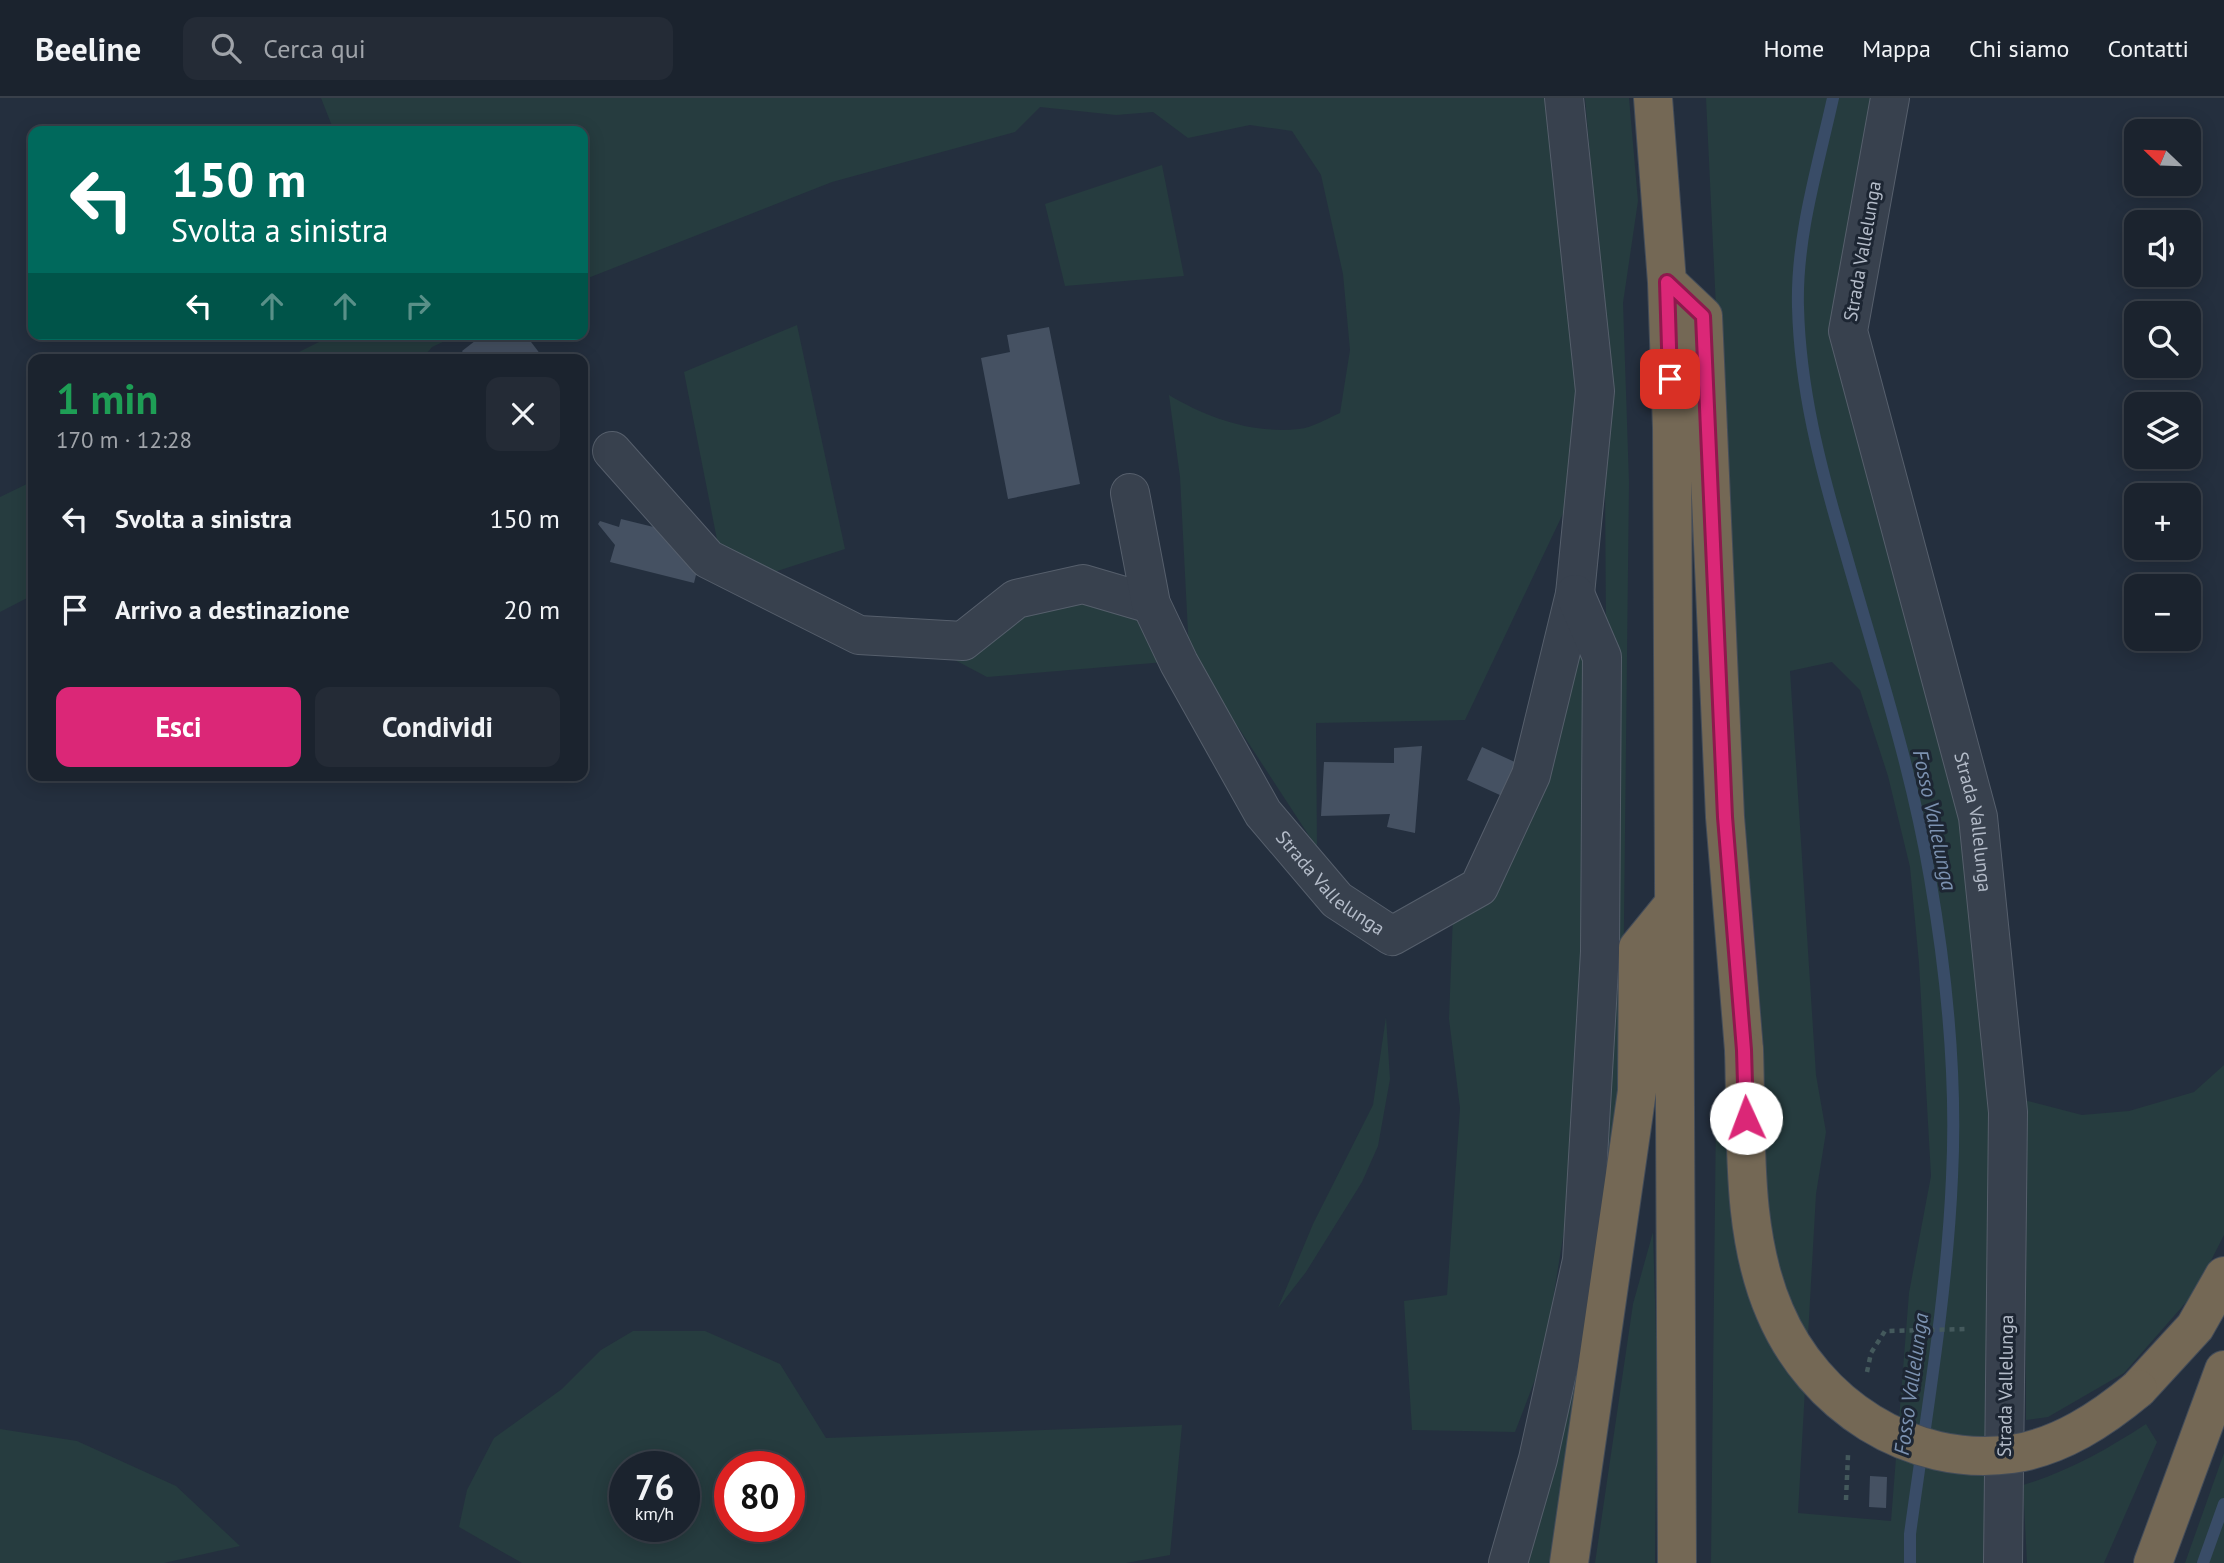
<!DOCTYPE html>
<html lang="it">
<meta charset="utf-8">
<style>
body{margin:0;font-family:"PT Sans",sans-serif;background:#242b36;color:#f1f3f6;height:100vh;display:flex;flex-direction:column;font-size:26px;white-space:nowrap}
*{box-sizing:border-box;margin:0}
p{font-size:23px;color:#a0a4aa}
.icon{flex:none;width:38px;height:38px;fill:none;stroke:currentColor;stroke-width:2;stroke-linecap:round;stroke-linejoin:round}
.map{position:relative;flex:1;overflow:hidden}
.drawer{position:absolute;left:28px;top:256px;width:560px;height:427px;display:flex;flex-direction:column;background:#1b232e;border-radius:14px;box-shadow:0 4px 18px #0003,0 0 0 2px #39404a}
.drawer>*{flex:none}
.top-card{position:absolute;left:28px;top:28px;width:560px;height:214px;border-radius:14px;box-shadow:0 4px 18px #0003,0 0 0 2px #39404a;background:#00695c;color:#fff;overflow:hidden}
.needle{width:46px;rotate:293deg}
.controls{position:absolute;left:2124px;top:21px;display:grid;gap:14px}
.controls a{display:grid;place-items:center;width:77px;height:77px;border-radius:14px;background:#1b232e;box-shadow:0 4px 18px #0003,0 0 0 2px #39404a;font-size:35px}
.speed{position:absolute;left:609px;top:1353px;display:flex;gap:14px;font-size:35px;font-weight:700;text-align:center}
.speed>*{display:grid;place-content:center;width:91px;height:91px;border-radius:50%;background:#1b232e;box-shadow:0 4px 18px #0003,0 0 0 2px #39404a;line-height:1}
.speed small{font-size:18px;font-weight:400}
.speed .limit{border:10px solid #d22;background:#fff;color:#111}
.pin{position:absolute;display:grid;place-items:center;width:60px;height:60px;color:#fff;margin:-30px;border-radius:14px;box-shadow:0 4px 10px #0006}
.me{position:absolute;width:77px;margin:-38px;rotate:358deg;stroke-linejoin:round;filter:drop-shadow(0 0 5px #0008)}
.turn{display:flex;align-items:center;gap:24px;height:147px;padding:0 28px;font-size:32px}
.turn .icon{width:91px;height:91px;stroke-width:2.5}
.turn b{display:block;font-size:49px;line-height:60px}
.lanes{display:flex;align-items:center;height:66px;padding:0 28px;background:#0003;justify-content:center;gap:35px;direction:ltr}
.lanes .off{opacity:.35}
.round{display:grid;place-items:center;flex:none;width:74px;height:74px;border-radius:14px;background:#242b36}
.overview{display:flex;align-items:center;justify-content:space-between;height:119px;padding:0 28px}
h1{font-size:42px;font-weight:700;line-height:52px;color:#1e9e55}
.primary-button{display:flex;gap:14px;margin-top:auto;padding:14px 28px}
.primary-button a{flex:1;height:80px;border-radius:14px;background:#db2777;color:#fff;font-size:28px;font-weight:700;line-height:80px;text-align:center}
.primary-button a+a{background:#242b36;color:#f1f3f6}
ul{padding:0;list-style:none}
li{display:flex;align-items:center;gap:21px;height:91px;padding:0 28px}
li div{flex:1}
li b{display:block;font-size:26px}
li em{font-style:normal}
header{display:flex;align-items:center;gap:42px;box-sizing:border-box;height:98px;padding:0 35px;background:#1b232e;border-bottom:2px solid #39404a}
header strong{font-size:33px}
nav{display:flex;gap:38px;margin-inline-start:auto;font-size:24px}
.search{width:490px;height:63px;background:#242b36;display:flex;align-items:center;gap:18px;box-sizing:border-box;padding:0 24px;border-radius:14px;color:#a0a4aa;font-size:26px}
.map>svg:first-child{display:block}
</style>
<header>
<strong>Beeline</strong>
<div class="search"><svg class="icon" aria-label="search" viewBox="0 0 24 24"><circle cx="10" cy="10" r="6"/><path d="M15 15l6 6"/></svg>Cerca qui</div>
<nav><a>Home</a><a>Mappa</a><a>Chi siamo</a><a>Contatti</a></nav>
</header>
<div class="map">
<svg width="2224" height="1465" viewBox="0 0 2224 1465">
<rect width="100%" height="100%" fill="#242f3e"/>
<!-- green -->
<path fill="#263c3f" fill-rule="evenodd" d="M321,0h1232l27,305 -11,98 -104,219 -149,3 1,125 -128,-196 -9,-175 -11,-82c38,23 84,39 130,34 13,-1 29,-11 41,-16l10,-63 -7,-76 -22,-99 -29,-44 -42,-6 -62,13 -35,-26 -37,3 -76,-8 -25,25 -183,50 -249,98v-149h-249z
M1585,0h44l9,103 -15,102 6,179 -7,613 -72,468h-31l55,-205 32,-723 -2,-320z
M1706,0h172l-41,236 120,453 42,372 -2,404h-286l5,-452 39,-1 9,-61 -30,-362zM1832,564l28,28 28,86 22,91 9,96 12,213 -22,117 -18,228 -93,-8 18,-319 10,-62 -10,-57 -26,-404z
M1162,67l22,111 -119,10 -20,-82z
M797,227l48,224 -92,30 -32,-19 -37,-188z
M335,236h125l-28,13 -10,12h-137z
M33,383v114l-33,17v-115z
M1041,500l105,13 19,51 -178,15 -36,-19z
M1572,531l19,26 -12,482 -35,219 -29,76 -103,-2 -8,-129 43,-6 13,-187 -11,-89 4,-104z
M1386,919l4,62 -12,67 -16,36 -56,90 -28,36 35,-84 60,-119z
M2224,967v170l-29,57 -71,81 -76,44 -22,3 -2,-320 58,15 47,-4 65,-19z
M1653,1134l4,135 -2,196h-60l38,-259z
M633,1233h72l75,33 46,74 356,-13 -12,130 -44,8h-604l-63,-36 8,-37 27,-52 68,-49 39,-39zM625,1368h59v60h-59zM730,1368h59v60h-59z
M2146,1326l11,18 -53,121h-77l-4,-78c46,-14 83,-35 123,-61z
M0,1331l77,12 99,45 64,60 -76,17h-164z
M2224,1355v110h-39z"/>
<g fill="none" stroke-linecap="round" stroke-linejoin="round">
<!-- stream -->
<path stroke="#394c67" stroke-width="12" d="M1833,0c-15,68 -37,139 -35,209 2,82 22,159 45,237 31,110 68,221 87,334 17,98 27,200 22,299 -5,119 -26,239 -42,357v29
M2203,1465l21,-59"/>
</g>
<!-- building -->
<path fill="#455162" d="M1049,229l31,157 -72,15 -27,-141 29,-6 -3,-17z
M484,236h41l19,25h-77l-5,-8z
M621,421l53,13 -3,15 30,8 -7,28 -84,-21 5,-17 -17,-21 2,-3 19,6z
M1422,648l-7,87 -28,-6 3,-13 -69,2 3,-54 70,1v-15z
M1482,649l35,16 -15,33 -35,-16z
M1870,1378l17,1 -1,31 -17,-1z"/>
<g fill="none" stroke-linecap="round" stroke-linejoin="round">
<defs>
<g id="minor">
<path id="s1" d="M1890,0l-42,233 130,486 30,295 -5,451"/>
<path d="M612,353l96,108 151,76 104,6 53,-42 67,-15 68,20"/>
<path id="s2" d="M1130,395l21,111 28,59 84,150 74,87 55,36 87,-49 52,-112 44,-181 20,-203 -31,-293"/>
<path d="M1508,1465l30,-104 44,-199 18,-308 2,-295 -27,-63"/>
</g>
<path id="highway" d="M1653,0l14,184 5,146 5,1135
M1667,184l36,34 22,501 19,233
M2138,1291l57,-62 29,-51
M1569,1465l68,-472 1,-143 35,-43
M2153,1465l71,-193"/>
</defs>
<!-- minor casing -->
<use href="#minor" stroke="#565f6c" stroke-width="40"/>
<!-- highway casing -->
<use href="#highway" stroke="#434c59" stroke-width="40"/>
<!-- path -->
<path stroke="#44595c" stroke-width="4.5" stroke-dasharray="5 5" stroke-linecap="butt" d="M1867,1274l4,-19 14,-22 83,-2
M1846,1402l2,-45"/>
<!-- minor -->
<use href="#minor" stroke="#38414e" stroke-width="38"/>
<!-- highway -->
<use href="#highway" stroke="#746855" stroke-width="38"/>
<defs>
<path id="highway-bridge" d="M1744,952c3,85 -4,182 31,262 39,92 135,156 237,142 48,-7 90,-35 126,-65"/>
</defs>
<!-- highway-bridge casing -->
<use href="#highway-bridge" stroke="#434c59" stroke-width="40" stroke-linecap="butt"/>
<!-- highway-bridge -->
<use href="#highway-bridge" stroke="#746855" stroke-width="38"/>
</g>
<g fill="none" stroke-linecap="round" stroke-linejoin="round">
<defs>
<path id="route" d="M1670,281l-3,-97 36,34 22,501 19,233 2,68"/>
</defs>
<!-- route casing -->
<use href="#route" stroke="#8e194d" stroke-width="18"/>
<!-- route -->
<use href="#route" stroke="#db2777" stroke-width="12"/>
</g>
<g text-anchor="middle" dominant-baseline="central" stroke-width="6" stroke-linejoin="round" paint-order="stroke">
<!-- street labels -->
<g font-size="19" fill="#b4bcc9" stroke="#1d2633">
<text transform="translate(1862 153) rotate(-80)">Strada Vallelunga</text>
<text stroke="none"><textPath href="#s1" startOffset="744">Strada Vallelunga</textPath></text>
<text stroke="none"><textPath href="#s2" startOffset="448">Strada Vallelunga</textPath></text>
<text transform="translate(2005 1288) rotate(-89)">Strada Vallelunga</text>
</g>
<!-- water labels -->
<g font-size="21" font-style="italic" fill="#7c92b1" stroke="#1d2633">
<text transform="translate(1935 722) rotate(78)">Fosso Vallelunga</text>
<text transform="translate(1911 1286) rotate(-82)">Fosso Vallelunga</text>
</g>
</g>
</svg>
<div class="controls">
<a><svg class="needle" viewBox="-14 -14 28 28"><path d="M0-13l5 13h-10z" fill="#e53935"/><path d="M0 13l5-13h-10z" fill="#a0a4aa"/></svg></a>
<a><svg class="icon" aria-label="sound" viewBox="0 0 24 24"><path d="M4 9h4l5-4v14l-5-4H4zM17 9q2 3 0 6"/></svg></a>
<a><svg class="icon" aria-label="search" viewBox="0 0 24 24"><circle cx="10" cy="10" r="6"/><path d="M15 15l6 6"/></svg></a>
<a><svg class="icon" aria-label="layers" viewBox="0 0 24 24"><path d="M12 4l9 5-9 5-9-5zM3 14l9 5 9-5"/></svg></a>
<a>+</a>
<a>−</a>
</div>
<div class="speed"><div>76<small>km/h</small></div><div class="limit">80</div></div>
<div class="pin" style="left:1670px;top:281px;background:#d93025"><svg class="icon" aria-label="arrive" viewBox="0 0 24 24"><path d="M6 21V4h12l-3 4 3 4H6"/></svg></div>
<svg class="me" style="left:1746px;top:1020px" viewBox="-20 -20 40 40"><circle r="19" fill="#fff"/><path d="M0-13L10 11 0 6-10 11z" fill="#db2777"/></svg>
<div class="top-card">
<div class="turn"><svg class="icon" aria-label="left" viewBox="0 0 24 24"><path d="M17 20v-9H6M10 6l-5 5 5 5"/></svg><div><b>150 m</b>Svolta a sinistra</div></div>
<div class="lanes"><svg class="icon" aria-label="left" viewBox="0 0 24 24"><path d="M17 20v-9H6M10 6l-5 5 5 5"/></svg><svg class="icon off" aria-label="ahead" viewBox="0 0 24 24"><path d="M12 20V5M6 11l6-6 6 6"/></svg><svg class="icon off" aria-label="ahead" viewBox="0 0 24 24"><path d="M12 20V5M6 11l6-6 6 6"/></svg><svg class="icon off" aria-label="right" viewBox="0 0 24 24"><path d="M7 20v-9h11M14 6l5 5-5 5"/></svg></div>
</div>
<section class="drawer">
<div class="overview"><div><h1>1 min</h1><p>170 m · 12:28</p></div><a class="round"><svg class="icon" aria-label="close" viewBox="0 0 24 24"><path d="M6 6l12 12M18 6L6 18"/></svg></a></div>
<ul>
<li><svg class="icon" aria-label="left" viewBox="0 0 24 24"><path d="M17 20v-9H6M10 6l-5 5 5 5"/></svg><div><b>Svolta a sinistra</b></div><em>150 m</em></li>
<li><svg class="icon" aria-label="arrive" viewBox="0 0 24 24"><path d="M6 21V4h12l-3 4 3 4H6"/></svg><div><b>Arrivo a destinazione</b></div><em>20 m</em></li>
</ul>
<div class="primary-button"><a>Esci</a><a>Condividi</a></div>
</section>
</div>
